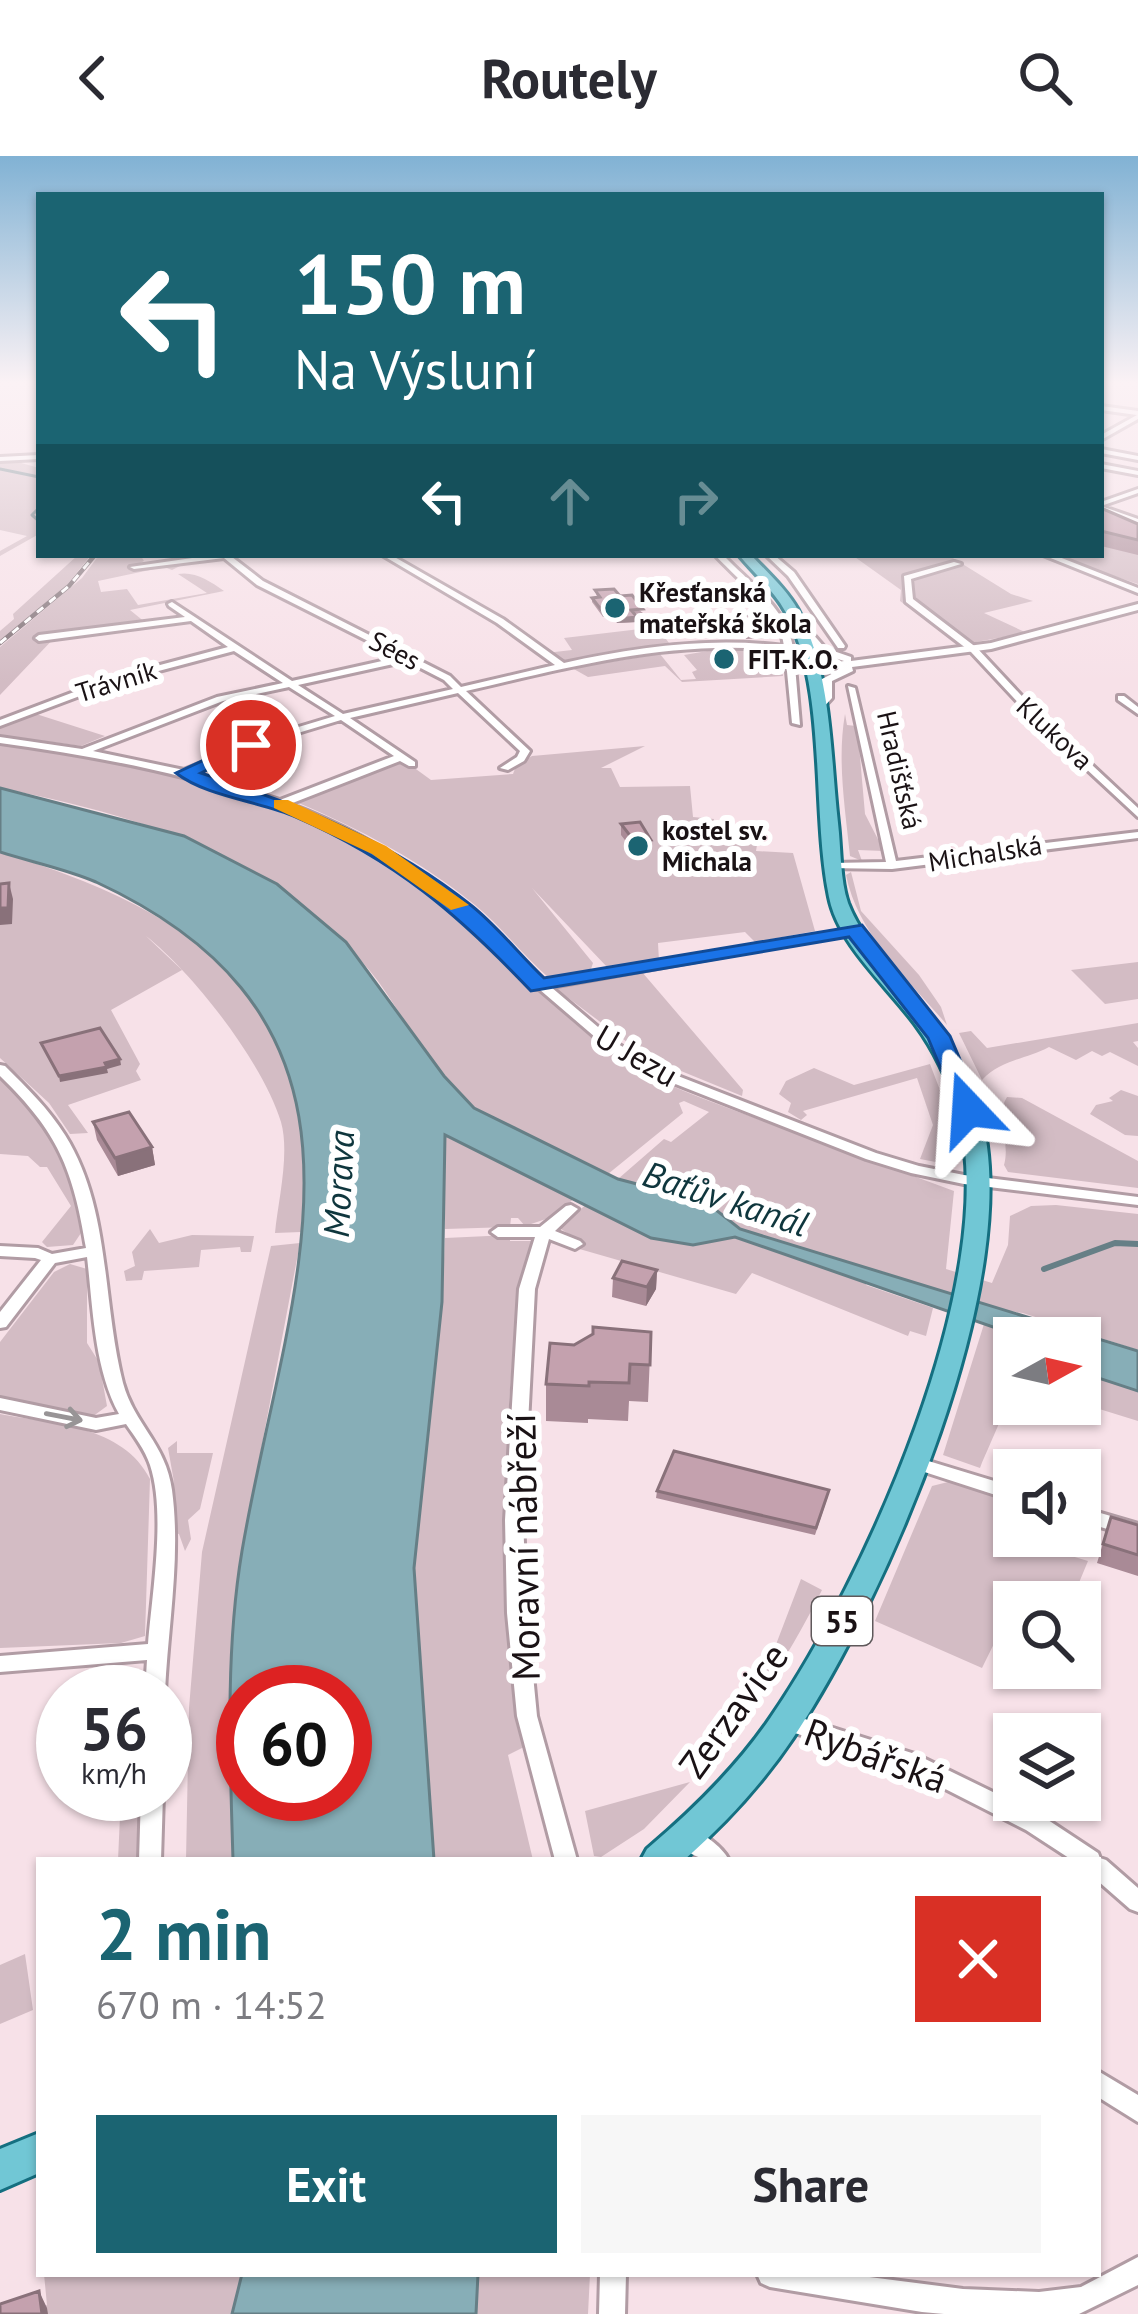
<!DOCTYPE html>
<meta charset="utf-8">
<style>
body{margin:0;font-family:"PT Sans",sans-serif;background:#f7f7f7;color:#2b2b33;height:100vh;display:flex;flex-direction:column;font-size:45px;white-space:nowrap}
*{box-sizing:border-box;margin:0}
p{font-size:39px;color:#7c7c81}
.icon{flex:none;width:66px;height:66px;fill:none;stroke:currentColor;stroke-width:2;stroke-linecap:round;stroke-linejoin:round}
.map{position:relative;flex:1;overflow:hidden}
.details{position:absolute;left:36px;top:1701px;width:1065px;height:420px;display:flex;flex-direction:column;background:#fff;border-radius:0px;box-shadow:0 3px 9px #0004}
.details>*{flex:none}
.banner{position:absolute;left:36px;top:36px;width:1068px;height:366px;border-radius:0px;box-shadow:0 3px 9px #0004;background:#1b6472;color:#fff;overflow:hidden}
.needle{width:78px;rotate:82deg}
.tools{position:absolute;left:993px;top:1161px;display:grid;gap:24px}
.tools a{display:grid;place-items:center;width:108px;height:108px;border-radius:0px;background:#fff;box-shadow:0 3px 9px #0004;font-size:60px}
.speed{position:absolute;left:36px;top:1509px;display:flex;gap:24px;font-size:60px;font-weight:700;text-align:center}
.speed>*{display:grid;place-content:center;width:156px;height:156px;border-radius:50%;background:#fff;box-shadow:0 3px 9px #0004;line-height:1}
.speed small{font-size:30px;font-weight:400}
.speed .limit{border:18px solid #d22;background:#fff;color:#111}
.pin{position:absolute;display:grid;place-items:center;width:102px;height:102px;color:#fff;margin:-51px;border:6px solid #fff;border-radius:50%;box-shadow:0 3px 12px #0007}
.me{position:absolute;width:132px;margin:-66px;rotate:340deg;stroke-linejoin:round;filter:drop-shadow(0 0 9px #0008)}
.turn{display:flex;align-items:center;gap:42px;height:252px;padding:0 60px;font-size:54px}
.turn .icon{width:156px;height:156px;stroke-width:2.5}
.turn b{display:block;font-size:84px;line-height:102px}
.lanes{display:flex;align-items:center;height:114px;padding:0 60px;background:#0003;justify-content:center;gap:60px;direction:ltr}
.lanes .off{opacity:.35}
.round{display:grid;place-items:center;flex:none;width:126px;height:126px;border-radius:0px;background:#f7f7f7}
.summary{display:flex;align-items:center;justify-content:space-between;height:204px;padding:0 60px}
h1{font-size:72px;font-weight:700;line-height:90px;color:#1b6472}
.primary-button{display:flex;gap:24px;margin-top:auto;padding:24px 60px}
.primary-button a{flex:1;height:138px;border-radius:0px;background:#1b6472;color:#fff;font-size:48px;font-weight:700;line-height:138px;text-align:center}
.primary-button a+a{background:#f7f7f7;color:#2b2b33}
header{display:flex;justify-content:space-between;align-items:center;height:156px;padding:0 60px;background:#fff;font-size:54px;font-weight:700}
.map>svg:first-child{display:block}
</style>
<header><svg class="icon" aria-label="back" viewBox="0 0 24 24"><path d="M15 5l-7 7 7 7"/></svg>Routely<svg class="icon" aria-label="search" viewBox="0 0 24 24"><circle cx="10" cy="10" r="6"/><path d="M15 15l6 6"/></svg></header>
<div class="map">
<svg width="1138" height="2158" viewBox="0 0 1138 2158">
<rect width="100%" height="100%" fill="#f7e1e8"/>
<!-- green -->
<path fill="#d3bcc4" d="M0,301l39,11v66l-39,22v-5l27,-15 -27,-6z
M1138,383v45l-87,-29h50v-14z
M78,399h13l-25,31 -66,54v-9l14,-12 -1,-5z
M99,399h51l-9,1 3,5 -11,6 51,-3 -12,6 -8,-3 -66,14 3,11 26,-3 11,16 69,-12 -29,-19c17,-3 32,7 46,17l-94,19 16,13 -88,11 -58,61v-48l82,-69z
M852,399h96l63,39 22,7 -49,12 43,20 -68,12 -59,-44 1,-11z
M657,471l15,20 -105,14 -21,-8 26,-3 -8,-12z
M725,492h50l8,28 -101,6 -17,-16 -77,11 -16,-9 88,-14 21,26 15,-1 -4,-7 5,-2 -13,-15z
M33,557l72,23 -24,10 -81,-11v-7z
M845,558l2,11 9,1 2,8 7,80 19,37 -26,-1 4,11 -12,-5c-5,-49 -13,-96 -5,-142z
M0,587c151,22 311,52 434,149 72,57 124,131 206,178 39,22 84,36 126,52 63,23 126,46 188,69l-8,78 46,14 16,-38 2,-29 21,-10 25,-1 82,9v136l-115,-37 -34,-5 -108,-37h-13l-128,-42 -122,-50 46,-40 7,3 38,-30 -25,-11 -5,2 4,10 -75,61c-42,-25 -92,-38 -132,-65 -46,-31 -71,-96 -106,-138 -94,-115 -229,-155 -370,-183z
M645,590l-44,22h10l9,19 70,-1 3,31 21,2 -2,13 46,7 -2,12 37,2 22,78 -60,11 -10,-10 -87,11 1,18 -51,7 -76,-80 61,75 -3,9 -41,6c-26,-22 -47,-51 -74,-73 -54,-44 -115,-76 -179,-103l95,-39 18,1 22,16 82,-6 3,-8 16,-10z
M0,696c142,44 277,106 303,270 6,36 0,75 -2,110l-26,1c3,-32 15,-79 6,-111 -18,-59 -87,-148 -135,-186l36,34 -71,40 29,54 -4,7 5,9 -73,25 20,28 -18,1 -21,-31 -49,-45z
M851,716l10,39 58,64 22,32 6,18c-38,-45 -89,-90 -101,-150z
M1138,806v37l-33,5 -34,-34z
M642,816l101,118 -1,6 -95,-39 -92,-69z
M1138,867v18l-5,1 5,6v18l-28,-14 -8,4 -10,-5 -16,9 -27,-13c-24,13 -47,12 -67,33l-23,-47 12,-2 16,17z
M930,908l18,47 7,43 -9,10 -26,-5 13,-34 -16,-47 -114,33 4,4 -6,5 -13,-8 3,-9 -12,-9 7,-13 28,-13 40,17z
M0,922c48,42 73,92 81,155l-8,12 -26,2 -5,-5 29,-36 -24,-39h-7l-12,-11 -28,-2z
M1121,934l17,6v40l-13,-1 -35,-21 6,-9 17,-4 -4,-3z
M1007,941l15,1 116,63v27l-130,-16 -4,-7c7,-24 -10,-48 3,-68z
M445,979h4l126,63 -23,19 -27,9 -7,-8h-7l-1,9 -65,2z
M587,1048l64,34 42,7 41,-8 133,44 -1,4 67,23 -7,28 -16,-5 -2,5 -156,-63 -16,21 -160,-46v-9l-18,-12z
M150,1073l9,14 33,-8 62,1 -3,16h-10l-1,-5 -39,3 -2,17 -55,4 -2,9 -16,1 -2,-10 11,-5 -3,-14z
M510,1079v6h21c-27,123 -28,253 -21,377 3,44 4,86 14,129l-16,8 25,105h-99l-20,-292 28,-266 3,-64z
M300,1087l-59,313 -10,128 2,176h-47l3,-152 13,-156 69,-306z
M70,1108l17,5v74l12,19 8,44 -15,11 -92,-17v-58l54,-70z
M984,1168c62,18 12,102 -4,144l-37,-13z
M1080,1216l58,19v30l-58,-18z
M0,1258c52,10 123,11 150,65l-5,157 -24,7 -121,5z
M177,1285v12h36l-13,56 -12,11 3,19 -6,12 -6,-17 -5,-1v-51l-6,-34z
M952,1325l62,20v35h45l-4,15 33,10 -17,41h-35l-18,-7 -36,73 -107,-47 57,-135z
M801,1423l21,11c-34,68 -73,127 -121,186l-7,-5 73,-103z
M690,1626l-46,47 -43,28 -7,-1 -9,-45z
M121,1638h19l-1,66h-21z
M25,1798l8,56 -33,14v-59z
M44,2118h197l-9,40h-207l22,-9z
M478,2118h112l-2,40h-112z"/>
<!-- water -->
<path fill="#87aeb7" stroke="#667f86" stroke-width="3" fill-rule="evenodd" d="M0,632l184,48 93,48 69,58 98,134 30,32 144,71 88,23 34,27 398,122v40l-58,-19v-34h-66v6l-15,-15 -264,-92 -42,8 -42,-7 -206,-103 -3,167 -28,266 20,292h-201c-3,-102 -8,-208 9,-309 45,-265 169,-523 -146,-669 -30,-13 -65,-20 -96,-30zM243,1536h102v102h-102z
M242,2118h236l-2,40h-244z"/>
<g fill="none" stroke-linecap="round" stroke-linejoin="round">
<!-- stream-far1 -->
<path stroke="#667f86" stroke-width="3" d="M0,313l39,8
M39,352l-7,7 7,6"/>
<!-- stream -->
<path stroke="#667f86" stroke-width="6" d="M1044,1113l71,-26 23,1"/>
<defs>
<path id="minor" d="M1101,250l37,5v8l-37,21v-5l36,-20 -36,-5z
M1101,293l37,7v4l-37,-7z
M39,299v4l-39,2v-4z
M1101,308l37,7v4l-37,-7z
M1138,333v4l-37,13 37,13v4l-37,-13v-8z
M213,399h22l-3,2 31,24 187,95 11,11 94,-22 -58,-42 -115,-68h9l112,64 61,44c72,-16 146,-26 220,-17 -4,-34 -46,-66 -69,-91h8c26,27 65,55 70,93l23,8 -4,3 -18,-5 6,71 -8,-2 -7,-72c-109,-13 -214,16 -319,40l64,60 -6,10 -16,9 -8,-2 17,-11 3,-6 -62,-58 -108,25 65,44v4h-6l-9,-5 -110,43c106,40 175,99 255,177l313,-53v4l-4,1 -303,54 67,57 42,25 216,84 43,13 45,9 174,22v8l-174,-21 -53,-11 -45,-14 -216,-85 -41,-25 -70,-60h-5l-1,-5c-43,-44 -87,-88 -139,-120 -120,-75 -257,-102 -394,-121v-6l82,12 135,-52 66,-14 -49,-32 -117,31 -117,44v-6l111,-42 117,-31 -37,-26 -152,20 -4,-3 4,-3 146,-18 -16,-11 -1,-2 4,-2 120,79 108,-24 -143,-72 -33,-27 -90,11 -4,-2zM407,505l37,19 9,9 -110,25 -45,-29zM289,531l46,29 -73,22 -78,32 -91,-19 130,-50zM341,564l53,36 -114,44 -86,-27 74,-31z
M766,399h8l20,17 51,74 -1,2h-6l-50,-72z
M1043,399h11l84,33v5z
M954,406l7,2 -50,15 2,20 64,49 69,74 92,86v9l-98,-91 -69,-74 -65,-50 -2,-26z
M848,530l7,2 41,173 242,-29v6l-246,31 -64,-1 -1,-2 5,-3 54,-1z
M1118,540h6l14,11v7l-20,-14z
M0,909l5,1c22,22 43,42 60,69 46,73 37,167 58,248 11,41 43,61 49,107 9,67 -4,136 -7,202h-20l2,-32 -147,12v-16l148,-12c4,-51 18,-131 2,-179 -5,-15 -15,-28 -24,-41l-30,6 -96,-20v-12l96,20 23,-4c-25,-46 -26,-106 -32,-157l-32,6 -49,64 -6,1v-16l41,-52 -6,-2 -35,-2v-10l38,2 14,6 34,-6c-13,-79 -28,-116 -86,-172z
M571,1049l7,4 -23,22 25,10 3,3 -8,5 -26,-10 -14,50 -12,231 4,93 10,103 40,144h-22l-38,-144 -10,-103 -2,-93 14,-231 16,-52h-37l-7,-5 7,-5h42l26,-21z
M912,1300l102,31v14l-108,-35 -3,-4 3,-4z
M1080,1351l58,17v14l-58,-17z
M786,1557l129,41 127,62 56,37 2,5 6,2 32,28v24l-8,-3 -32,-28v-21h-26l-46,-30 -124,-63 -123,-39 -3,-6 3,-6z
M141,1638h22l-2,66h-22z
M687,1670c14,6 35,20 42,34 -25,0 -39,0 -53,-24l3,-7z
M1098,1915l40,24v27l-40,-25z
M1138,2101v28l-59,29h-135l-22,-2 -152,-25 -9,-4 -4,-9h89l117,15 76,3 42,-5z
M600,2118h26l-1,40h-26z"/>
<path id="tertiary" d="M1138,448v6l-147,39 -139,18 1,4 -21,10v17l-12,13 -6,-3 8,-10v-19l21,-11 -15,2 -13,7 -5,-3 11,-9 23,-4 -27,-9 -21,-25 9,-2 20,23 26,9v4l140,-18z"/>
<path id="primary" d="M739,399h12c16,17 36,35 47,55 34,64 32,142 40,213 3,25 2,57 10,80 13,34 41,62 63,89 30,35 54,73 68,117 51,163 -94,492 -186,629 -31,46 -68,86 -109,122h-43l6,-11c46,-39 90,-82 124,-132 93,-135 232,-441 187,-604 -9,-32 -23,-62 -43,-89 -28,-38 -77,-80 -86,-127 -18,-87 -1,-209 -44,-286 -11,-20 -31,-38 -46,-56z
M39,1977v40l-39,17v-41z"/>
</defs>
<!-- minor casing -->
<use href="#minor" stroke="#b19ca4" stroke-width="6"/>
<!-- tertiary casing -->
<use href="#tertiary" stroke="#b19ca4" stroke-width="6"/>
<!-- primary casing -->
<use href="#primary" stroke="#156f80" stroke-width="6"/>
<!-- minor -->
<use href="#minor" fill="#fff" fill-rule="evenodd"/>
<!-- tertiary -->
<use href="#tertiary" fill="#fff" fill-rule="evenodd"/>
<!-- primary -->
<use href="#primary" fill="#71c7d5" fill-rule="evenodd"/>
<defs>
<path id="rail" d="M0,487l69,-57 26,-31"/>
</defs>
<!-- rail casing -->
<use href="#rail" stroke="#83757a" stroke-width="4.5"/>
<!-- rail -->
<use href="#rail" stroke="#fff" stroke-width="3" stroke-dasharray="8" stroke-linecap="butt"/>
</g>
<!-- wall -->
<path fill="#a98a96" d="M1101,352l37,16v31l-37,-9z
M595,434l25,6 23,17 -9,1 3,8 -20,1 -6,-7 -8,1 -11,-15v-4l5,-1z
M737,459l37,19v4l-28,1 -9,-19z
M621,668l29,27 -15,2 -14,-18z
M93,966l59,25 3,18 -37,11 -21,-36z
M657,1114l-1,19 -10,17 -34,-9 1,-19z
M651,1176l-3,70 -19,-1 -1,20 -40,-2v4l-42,-2v-37l28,-39z
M657,1335l171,5 -13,39 -159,-37z
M1111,1361l27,8v51l-41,-13z"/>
<!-- shaded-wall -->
<path fill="#89717a" d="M637,461v5l-20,1v-4z
M651,684l-1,11 -15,2v-11z
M9,727l4,16 -1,25 -12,1v-17z
M120,903l1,6 -14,4 1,4 -48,9 -1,-6z
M152,991l3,18 -37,11 -3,-18z
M657,1114l-1,19 -10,17 1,-19z
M39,2135l8,17 1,6h-6z"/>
<!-- building -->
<path fill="#c4a1ae" stroke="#89717a" stroke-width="3" d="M1101,352l37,16v16l-37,-9z
M614,433l6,7 12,-1 11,14 -12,1 6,7 -20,2 -6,-7h-8l-11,-14 8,-1 -5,-7z
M759,458l15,20h-27l-10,-19z
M640,666l11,18 -16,2 -14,-18z
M9,727l-1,25h-8v-24z
M100,872l20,31 -15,4 2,4 -48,9 -18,-33z
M129,956l23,35 -37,11 -22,-36z
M622,1105l35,9 -10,17 -34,-9z
M593,1171l58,5 -1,33 -20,-1 -1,19 -40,-1v4l-43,-2 4,-41 24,2 19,-11z
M674,1295l155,39 -13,38 -159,-37z
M1111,1361l27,8v30l-35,-11z
M39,2135l3,23h-42v-10z"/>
<!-- one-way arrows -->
<defs><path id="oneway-shaft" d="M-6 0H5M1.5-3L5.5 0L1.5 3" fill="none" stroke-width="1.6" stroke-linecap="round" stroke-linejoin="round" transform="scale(3)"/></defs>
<use stroke="#989496" href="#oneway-shaft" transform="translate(64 1261) rotate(11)"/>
<!-- sky -->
<linearGradient id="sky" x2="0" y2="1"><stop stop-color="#81b2d4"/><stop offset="0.43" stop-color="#fbf2f5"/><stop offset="1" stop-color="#fbf2f5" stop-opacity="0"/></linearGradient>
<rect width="1138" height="527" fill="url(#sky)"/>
<!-- route -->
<path fill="#1a73e8" stroke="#114b97" stroke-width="3" d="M245,585l15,4 -59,28c98,32 190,68 271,133 26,21 48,49 72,72l318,-53 88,111 31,73 -13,8 -8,-3 -32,-76 -79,-101 -318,54c-73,-77 -136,-131 -235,-174 -37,-16 -89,-20 -120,-44z"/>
<!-- slow -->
<path fill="#f59e0b" d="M274,644h14l98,46 83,59 -18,5 -79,-56 -98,-46z"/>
<!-- markers -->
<g fill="#1b6472" stroke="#fff" stroke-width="4.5">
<circle cx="615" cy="452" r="12"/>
<circle cx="724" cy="503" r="12"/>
<circle cx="638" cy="690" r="12"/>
</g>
<g text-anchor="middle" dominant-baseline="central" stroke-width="12" stroke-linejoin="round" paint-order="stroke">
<!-- far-poi labels -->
<g font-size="27" font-weight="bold" fill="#1a1215" stroke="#fff" text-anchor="start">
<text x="639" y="436">Křesťanská<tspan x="639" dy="31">mateřská škola</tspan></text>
<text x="748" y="503">FIT-K.O.</text>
<text x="662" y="674">kostel sv.<tspan x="662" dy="31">Michala</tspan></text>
</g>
<!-- far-street labels -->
<g font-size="27" fill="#1a1215" stroke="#fff">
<text transform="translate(395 494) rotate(27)">Sées</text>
<text transform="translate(116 525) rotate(-17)">Trávník</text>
<text transform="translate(1055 577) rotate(43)">Klukova</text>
<text transform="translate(900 614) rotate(77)">Hradišťská</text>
<text transform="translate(985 697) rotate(-9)">Michalská</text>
</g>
<!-- shield labels -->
<rect fill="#fff" stroke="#5f595b" stroke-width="3" x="812" y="1441" width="60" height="48" rx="9"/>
<g font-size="30" font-weight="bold" fill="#1a1215">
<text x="842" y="1465">55</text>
</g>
<!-- street labels -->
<g font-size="33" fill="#1a1215" stroke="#fff">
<text transform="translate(637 899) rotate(30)">U Jezu</text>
</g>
<!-- water labels -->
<g font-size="36" font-style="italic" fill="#0f363d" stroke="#fff">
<text transform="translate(338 1028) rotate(-87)">Morava</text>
<text transform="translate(726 1042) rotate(18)">Baťův kanál</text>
</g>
<!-- near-street labels -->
<g font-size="39" fill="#1a1215" stroke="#fff">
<text transform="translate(523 1391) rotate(-91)">Moravní nábřeží</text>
<text transform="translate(733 1554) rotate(-54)">Zerzavice</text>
<text transform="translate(876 1599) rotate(20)">Rybářská</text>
</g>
</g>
</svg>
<div class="tools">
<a><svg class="needle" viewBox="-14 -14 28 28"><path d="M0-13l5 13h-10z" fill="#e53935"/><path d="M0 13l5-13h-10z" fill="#7c7c81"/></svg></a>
<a><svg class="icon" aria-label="sound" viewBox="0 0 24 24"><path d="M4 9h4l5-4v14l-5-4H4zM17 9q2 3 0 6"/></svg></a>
<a><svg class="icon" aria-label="search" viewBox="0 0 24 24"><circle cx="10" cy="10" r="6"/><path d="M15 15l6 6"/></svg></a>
<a><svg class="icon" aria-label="layers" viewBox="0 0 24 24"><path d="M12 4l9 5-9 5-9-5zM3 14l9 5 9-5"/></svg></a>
</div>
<div class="speed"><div>56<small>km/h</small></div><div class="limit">60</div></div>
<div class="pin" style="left:251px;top:589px;background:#d93025"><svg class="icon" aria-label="arrive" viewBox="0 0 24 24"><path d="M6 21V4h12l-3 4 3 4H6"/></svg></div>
<svg class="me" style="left:968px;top:953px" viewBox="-20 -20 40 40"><path d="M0-17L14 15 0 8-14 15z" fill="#1a73e8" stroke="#fff" stroke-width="4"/></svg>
<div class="banner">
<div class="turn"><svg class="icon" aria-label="left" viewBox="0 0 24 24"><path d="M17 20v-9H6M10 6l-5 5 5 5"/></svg><div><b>150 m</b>Na Výsluní</div></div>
<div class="lanes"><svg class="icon" aria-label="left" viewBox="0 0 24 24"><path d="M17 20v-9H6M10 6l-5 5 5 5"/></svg><svg class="icon off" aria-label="ahead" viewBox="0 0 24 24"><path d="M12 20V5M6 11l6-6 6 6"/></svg><svg class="icon off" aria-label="right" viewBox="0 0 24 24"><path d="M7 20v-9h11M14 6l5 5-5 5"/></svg></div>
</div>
<section class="details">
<div class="summary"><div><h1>2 min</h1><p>670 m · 14:52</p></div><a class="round" style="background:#d93025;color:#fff"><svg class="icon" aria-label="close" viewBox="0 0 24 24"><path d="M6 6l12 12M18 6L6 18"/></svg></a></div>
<div class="primary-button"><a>Exit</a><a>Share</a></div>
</section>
</div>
